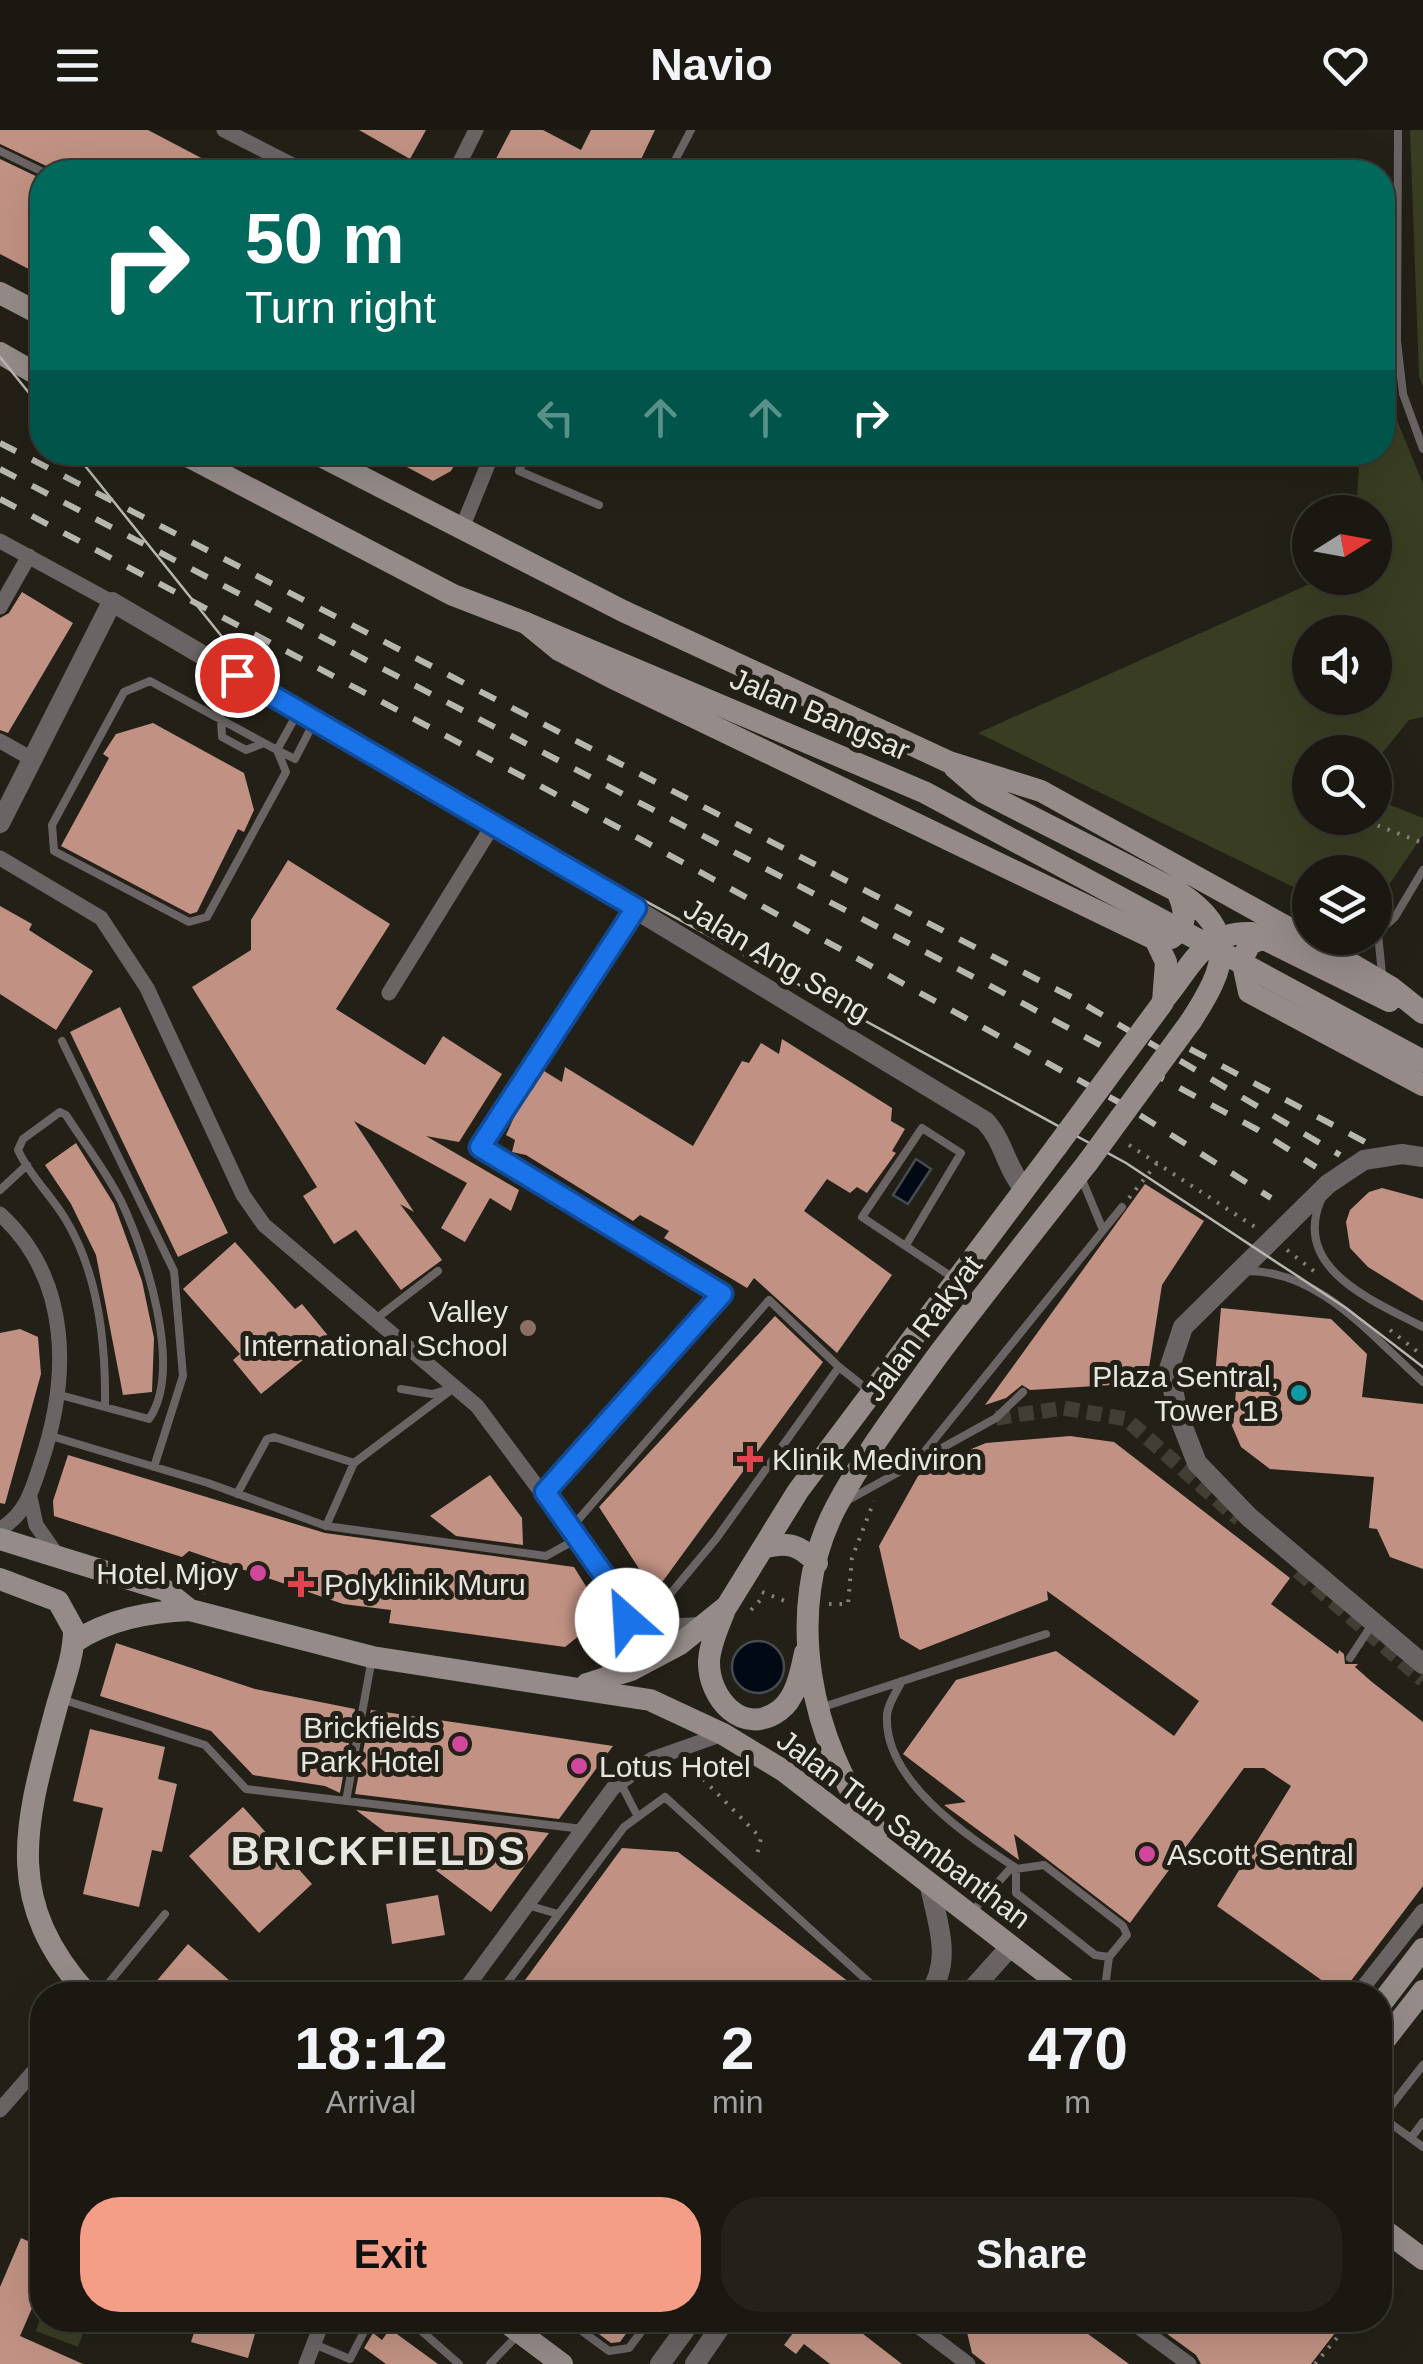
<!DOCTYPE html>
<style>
body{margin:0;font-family:Helvetica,sans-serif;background:#23211a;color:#f1f3f6;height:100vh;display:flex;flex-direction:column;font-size:38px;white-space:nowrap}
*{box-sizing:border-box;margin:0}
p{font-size:32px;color:#9fa09f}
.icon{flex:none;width:55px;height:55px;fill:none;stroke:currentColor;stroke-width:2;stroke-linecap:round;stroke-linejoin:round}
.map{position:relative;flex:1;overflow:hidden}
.details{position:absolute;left:30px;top:1852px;width:1362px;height:350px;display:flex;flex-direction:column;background:#1a1811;border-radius:40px;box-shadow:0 10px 40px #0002,0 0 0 2px #383731}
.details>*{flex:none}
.banner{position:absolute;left:30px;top:30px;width:1365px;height:305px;border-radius:40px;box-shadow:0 10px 40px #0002,0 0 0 2px #383731;background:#00695c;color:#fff;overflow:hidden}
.needle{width:65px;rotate:79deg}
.controls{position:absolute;left:1292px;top:365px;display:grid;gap:20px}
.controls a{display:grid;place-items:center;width:100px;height:100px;border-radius:50%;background:#1a1811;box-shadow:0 10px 40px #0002,0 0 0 2px #383731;font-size:50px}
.pin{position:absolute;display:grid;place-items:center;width:85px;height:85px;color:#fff;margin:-42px;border:5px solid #fff;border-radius:50%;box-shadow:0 2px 10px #0007}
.me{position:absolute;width:110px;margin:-55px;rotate:334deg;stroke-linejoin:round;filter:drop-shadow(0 0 8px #0008)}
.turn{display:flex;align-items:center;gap:35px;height:210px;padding:0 50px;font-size:45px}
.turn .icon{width:130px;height:130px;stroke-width:2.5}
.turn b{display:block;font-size:70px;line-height:85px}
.lanes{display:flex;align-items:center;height:95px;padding:0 50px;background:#0003;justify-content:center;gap:50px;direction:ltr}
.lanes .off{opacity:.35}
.eta{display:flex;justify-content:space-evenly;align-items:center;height:170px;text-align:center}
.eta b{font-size:60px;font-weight:600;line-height:70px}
.cta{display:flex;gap:20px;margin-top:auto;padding:20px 50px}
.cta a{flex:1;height:115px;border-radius:40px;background:#f49e87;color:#111;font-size:40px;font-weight:600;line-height:115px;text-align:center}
.cta a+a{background:#23211a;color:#f1f3f6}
header{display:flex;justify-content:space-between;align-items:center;height:130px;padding:0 50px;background:#1a1811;font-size:45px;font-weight:600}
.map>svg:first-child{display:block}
</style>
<header><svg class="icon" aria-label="menu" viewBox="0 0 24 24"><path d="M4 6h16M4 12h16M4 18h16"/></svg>Navio<svg class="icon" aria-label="heart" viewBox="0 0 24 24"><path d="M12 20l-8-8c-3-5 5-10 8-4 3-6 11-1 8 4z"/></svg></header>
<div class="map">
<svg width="1423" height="2234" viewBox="0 0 1423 2234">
<rect width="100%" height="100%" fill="#232017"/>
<!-- green -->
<path fill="#393e22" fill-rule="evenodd" d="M1410,0h13v256l-4,-10z
M1383,256l40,98v233l-14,3 -34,42v-10h-65v66h65v-19l48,19v17l-48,70v-33h-65v23l-332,-162 345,-155h52v-66h-19l4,-59 22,-1zM1310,502h65v66h-65z
M42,2183v7h46l-10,27 -42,-16z"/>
<!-- water -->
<path fill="#000914" stroke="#454b51" stroke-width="2.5" d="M916,1029l15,10 -23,35 -15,-9z
M732 1537a26 26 0 1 1 52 0a26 26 0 1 1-52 0Z"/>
<!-- building -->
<path fill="#c19283" d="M0,0h148l80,42h-169l-59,-28z
M359,0h67l-16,29z
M511,0h32l38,20 10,-20h64l-20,42h-146z
M0,29l42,20v97l-42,-22z
M379,322h82l-10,19 -18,10z
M22,462l51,31 -65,110 -8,-3v-112l9,-5z
M153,593l91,50 10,37 -10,22 -6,-3 -41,83 -7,2 -129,-68 48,-88 -6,-4 13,-20z
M288,730l102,64 -54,85 89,56 18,-29 59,38 -43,68 -33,-6 93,54 -8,21 -21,-13 -25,44 -24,-14 26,-45 -113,-62 60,91 -14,-8 42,56 -41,30 -45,-60 -22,14 -31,-48 14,-9 -125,-200 59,-37v-30z
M0,776l32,18 -3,6 64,41 -37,59 -56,-36z
M120,877l108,226 -50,24 -108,-225z
M782,909l110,69 -1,13 14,8 -13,22 4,2 -29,40 -10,-6 -7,6 -23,-14 -23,32 88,64 -55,78 -83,-75 -7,10 -83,-50 5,-7 -29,-16 -7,6 -107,-66 -14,-3 3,-12 -9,-5 21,-46 5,1 12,-19 18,11 3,-15 128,79 49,-85 7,2 12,-20 18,11z
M76,1013l38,61 28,77 12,57 -2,54 -29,3 -27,-140 -25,-51 -26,-39z
M1145,1054l59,37 -42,64 -14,89 -5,9 -8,5 -6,-4 -99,6 -8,-5 -16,13 -21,7z
M1382,1058l41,11v102l-55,-34 -18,-19 -4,-26 4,-12 19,-18z
M235,1112l60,67 7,-5 28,34 -69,56 -28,-34 7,-6 -57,-65z
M1221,1178l110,11 36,35 -5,43 61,7v165l-33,-12 -13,-28 -8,-1 5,-51 -104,-8 -29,-22 -12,-28 5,-1 2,-29 -22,-2z
M775,1186l48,46 -160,219h-16l-48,-74z
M20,1199l18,8 3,37 -36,130 -5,-1v-170z
M1070,1306l44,6 176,136 -19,26 67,50 1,-4 5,4 1,10h13l-3,3 17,15 51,40v164l-82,108 -124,-88 74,-120 -27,-18h-20l-114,155 -116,-89 5,26 -75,-55 22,-3 -63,-48 53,-74 100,-29 118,85 25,-35 -152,-110 1,9 -128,50 -20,-12 -21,-92 39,-70 31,-18 37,-15z
M68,1325l257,78 249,34 13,21 -7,47 -15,12 -176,-24 2,-13 -48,-6 -154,-53 -7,6 -128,-41 -1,-15z
M490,1345l32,43 1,27 -67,-9 -26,-20z
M116,1513l139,46 100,20 -15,84 -15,-7 -72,-11 -42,-44 -111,-35z
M371,1580l182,27 60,9 -54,73 -204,-25z
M90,1599l75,18 -7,32 19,5 -15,68 -10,-2 -13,57 -56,-13 20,-86 -30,-7z
M243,1677l69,77 -53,49 -70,-77z
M356,1680l193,23 -58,79z
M622,1718l56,4 188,143h-352z
M438,1765l7,40 -53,9 -6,-40z
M188,1814l58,51h-79l-13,-11z
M21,2108l21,9v38l-22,51 63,28h-83v-77z
M198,2190h61l-11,38 -57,-16z
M580,2190h56l-16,22 -9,1z
M776,2190h69l57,44h-72l-26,-20 -8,10 -12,-9 9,-12z
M964,2190h105l60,44h-143l-14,-11z
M1148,2190h108l11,8 6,-8h72l-34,44h-110l-5,-9z
M390,2199l48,35h-52l-22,-16 9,-15 9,7z"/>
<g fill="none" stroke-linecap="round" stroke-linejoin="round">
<!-- minor-tunnel -->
<path stroke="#403e35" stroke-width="15" stroke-dasharray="15 8" stroke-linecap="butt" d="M996,1288l68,-10 62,11 113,100
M1298,1441l125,109"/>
<!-- path -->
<path stroke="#85827b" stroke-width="4" stroke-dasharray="2.5 8" stroke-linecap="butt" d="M1358,688l65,25
M1129,1015l126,82
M1129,1068l28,-35
M1287,1120l28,22
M1390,1200l33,26
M762,1462l28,11
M203,1464l12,-34
M829,1474h19l4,-46 22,-57
M751,1480l14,-15
M698,1629l4,19 59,60 -5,21
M1380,2158l5,-6
M1315,2234l37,-44"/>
<!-- service -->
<path stroke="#6a6564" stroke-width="8" d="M1398,0l-1,211 6,53 20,55
M0,21l43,21
M669,42l22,-42
M527,322l-8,19 80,34
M221,589l1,18 24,13 18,-7
M277,620l9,22 -79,145 -18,5 -135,-71 -2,-26 72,-133 26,-11 127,69 18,9 18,-35
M277,620l20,-36
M1378,804l4,40
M1375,805l20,-18 28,-47
M1330,815l37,-7
M62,911l112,230 9,105 -29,91
M1081,1047l22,53
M0,1060l27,-25
M1321,1070c-30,69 53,101 102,127
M906,1115l55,-92 -39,-25 -60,89 93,62
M1244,1141c75,-2 126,64 179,111
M377,1188l61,-47
M401,1259l31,5 14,-4
M60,1265l89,24c35,-50 -4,-168 -28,-218 -15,-30 -37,-58 -55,-86l-6,-3 -37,27 -5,11c11,25 34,46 48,70 33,55 40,124 39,186
M51,1306l157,47 118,43 220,30 29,-16
M921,1326l201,-249
M545,1362l177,-198 -242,-147 153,-235
M237,1364l30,-55 7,-2 80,26
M850,1369l146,-81 27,-26
M326,1396l28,-63 101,-76
M571,1398l198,-228 70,67
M651,1487l65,-78 123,-172 29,23
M1350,1528l21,-32
M902,1551c-5,10 -15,24 -15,35 -3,65 80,120 129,152v25l79,62 14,2
M61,1569l144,46 41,44 337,40
M820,1578l226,-74
M620,1652l18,35
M346,1671l26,-143
M527,1775l31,9
M972,1782l37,-42 35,-5 79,61 4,9 -18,22 -5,38
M99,1865l66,-81
M498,1865l126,-168 41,-30 218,198
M1423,1935l-36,46v10l36,26
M1411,2008l12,-16
M409,2190l50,44
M567,2190l42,31 20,-3 21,-28
M314,2214l36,15 20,-39
M490,2234l42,-44"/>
<!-- minor -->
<path stroke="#6a6564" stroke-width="15" d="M224,0l82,42
M455,42l21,-42
M462,398l31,-76
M0,411l112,61
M0,477l29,-51
M0,611l32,18
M0,728l101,60 46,70 96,207 21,30 213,181 146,196c25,20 46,27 78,22
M389,863l104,-168
M0,1084c72,66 70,165 40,252 -8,25 -15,49 -40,63
M30,1367l6,28 21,30
M604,1547l20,-31 -1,-44
M461,1865l152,-207 39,-29 71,-25
M1357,1865l66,-84
M0,1980l42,-48
M910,2190l58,44
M1129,2190l60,44
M306,2234l17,-44"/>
<!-- tertiary -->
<path stroke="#6a6564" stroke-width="20" d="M0,693l112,-221 523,307 350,212c19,20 21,47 39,68
M1423,1027l-21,-3 -38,6 -36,24 -145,143 -14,42 9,45 19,49 52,54 174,147
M928,1865c25,-33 10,-71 2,-108
M967,1865l43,-48
M660,2234l32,-44
M695,2234l30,-44"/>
<!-- secondary -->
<path stroke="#958c8a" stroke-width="22" d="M0,163l42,22
M0,223l42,24
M180,322l273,143 73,28 33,27 52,27 544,262 16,-1c18,-12 14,-30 6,-47
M313,322l310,159 326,151 92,29 280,155 71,42 31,25
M955,638l28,24 194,99c63,41 49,76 14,130
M1263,808l-13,6 -8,15 7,33 174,93
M1155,809l11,23 -3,40
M1166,867c28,-34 37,-66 86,-64l137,68
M0,1409l165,51 25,20 182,47 278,43 73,34 61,37 290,224
M763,1418c25,-7 37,-3 54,15
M0,1449l58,22 16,29c0,28 -12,56 -19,83 -30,112 -53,187 33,282
M725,1479c-6,17 -15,34 -16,52 -1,37 34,77 71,49 16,-12 21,-38 25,-57
M74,1512c35,-23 74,-30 116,-32
M587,1554l44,-14 49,-26 47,-38 71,-115 259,-345
M877,1701c-67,-88 -95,-221 -41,-324 29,-54 66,-102 102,-152 49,-65 100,-129 150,-193
M1380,1875l43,-56
M1380,1916l43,-55
M1380,2097l43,32
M503,2190l59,44"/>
<!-- tram -->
<path stroke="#b8b6b0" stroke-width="2.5" d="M0,227l42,52
M74,322l157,196 76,63 186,107 633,345 220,145 77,59"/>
<!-- rail -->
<path stroke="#b8b6b0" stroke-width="6" stroke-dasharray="18 18" stroke-linecap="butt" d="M0,313l1077,557 263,155
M0,339l983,513 275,148 58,37
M0,369l640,340 484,266 147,93
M1190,919l175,93"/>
<!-- secondary-bridge -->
<path stroke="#958c8a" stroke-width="22" d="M526,493l398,169 499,269
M1057,1016l104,-141
M1088,1032l103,-141"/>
</g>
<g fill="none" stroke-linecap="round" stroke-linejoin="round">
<defs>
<path id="route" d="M237,545l399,233 -156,239 242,147 -177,198 78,110 4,18"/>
</defs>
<!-- route casing -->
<use href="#route" stroke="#114b97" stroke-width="25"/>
<!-- route -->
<use href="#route" stroke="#1a73e8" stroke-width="18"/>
</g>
<!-- markers -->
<circle fill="#8d6e63" stroke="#232017" stroke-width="4" cx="528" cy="1198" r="10"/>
<circle fill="#0f9aa8" stroke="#232017" stroke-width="4" cx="1299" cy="1263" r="10"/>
<g fill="#e0444e" stroke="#232017" stroke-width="4">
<path d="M745 1314h10v10h10v10h-10v10h-10v-10h-10v-10h10z"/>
<path d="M296 1439h10v10h10v10h-10v10h-10v-10h-10v-10h10z"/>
</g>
<g fill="#d1479c" stroke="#232017" stroke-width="4">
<circle cx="258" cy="1443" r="10"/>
<circle cx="460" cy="1614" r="10"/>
<circle cx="579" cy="1636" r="10"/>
<circle cx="1147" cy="1724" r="10"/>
</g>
<g text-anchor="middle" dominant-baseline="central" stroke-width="10" stroke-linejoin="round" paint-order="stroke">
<!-- street labels -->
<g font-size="30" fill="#e7e5e0" stroke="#232017">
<text transform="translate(820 584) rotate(23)">Jalan Bangsar</text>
<text transform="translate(777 830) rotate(31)">Jalan Ang Seng</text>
<text transform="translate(923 1198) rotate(-53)">Jalan Rakyat</text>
<text transform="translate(904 1699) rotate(37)">Jalan Tun Sambanthan</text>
</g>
<!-- poi labels -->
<g font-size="30" fill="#e7e5e0" stroke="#232017" text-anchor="end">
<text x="508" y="1181">Valley<tspan x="508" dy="34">International School</tspan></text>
<text x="1279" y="1246">Plaza Sentral,<tspan x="1279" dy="34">Tower 1B</tspan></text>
<text x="772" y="1329" text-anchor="start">Klinik Mediviron</text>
<text x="238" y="1443">Hotel Mjoy</text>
<text x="324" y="1454" text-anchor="start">Polyklinik Muru</text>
<text x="440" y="1597">Brickfields<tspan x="440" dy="34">Park Hotel</tspan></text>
<text x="599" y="1636" text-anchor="start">Lotus Hotel</text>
<text x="1167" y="1724" text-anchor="start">Ascott Sentral</text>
</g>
<!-- district labels -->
<g font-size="40" font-weight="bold" letter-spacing="2.5" fill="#e7e5e0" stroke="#232017">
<text x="379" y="1721">BRICKFIELDS</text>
</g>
</g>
</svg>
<div class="controls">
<a><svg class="needle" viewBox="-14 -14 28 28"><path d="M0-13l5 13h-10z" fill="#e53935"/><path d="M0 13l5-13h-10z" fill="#9fa09f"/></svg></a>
<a><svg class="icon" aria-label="sound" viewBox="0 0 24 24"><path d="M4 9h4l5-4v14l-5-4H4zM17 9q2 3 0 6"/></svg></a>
<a><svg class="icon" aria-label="search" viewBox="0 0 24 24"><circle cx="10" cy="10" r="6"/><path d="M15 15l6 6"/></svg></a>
<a><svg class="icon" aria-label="layers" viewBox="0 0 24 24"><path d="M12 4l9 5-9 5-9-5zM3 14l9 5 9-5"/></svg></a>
</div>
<div class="pin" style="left:237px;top:545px;background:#d93025"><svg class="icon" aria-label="arrive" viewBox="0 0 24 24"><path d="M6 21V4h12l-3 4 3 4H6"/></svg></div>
<svg class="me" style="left:627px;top:1490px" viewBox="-20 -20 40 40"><circle r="19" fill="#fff"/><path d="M0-13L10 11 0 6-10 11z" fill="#1a73e8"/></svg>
<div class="banner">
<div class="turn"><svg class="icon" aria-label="right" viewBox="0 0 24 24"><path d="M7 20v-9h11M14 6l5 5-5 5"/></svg><div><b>50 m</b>Turn right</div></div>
<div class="lanes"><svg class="icon off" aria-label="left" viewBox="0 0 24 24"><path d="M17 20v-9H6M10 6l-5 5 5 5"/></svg><svg class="icon off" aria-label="ahead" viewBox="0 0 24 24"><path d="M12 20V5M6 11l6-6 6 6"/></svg><svg class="icon off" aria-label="ahead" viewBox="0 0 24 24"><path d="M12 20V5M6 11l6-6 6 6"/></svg><svg class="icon" aria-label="right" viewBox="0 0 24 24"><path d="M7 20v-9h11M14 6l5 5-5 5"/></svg></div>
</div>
<section class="details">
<div class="eta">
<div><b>18:12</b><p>Arrival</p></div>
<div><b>2</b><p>min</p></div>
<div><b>470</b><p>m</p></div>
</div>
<div class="cta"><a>Exit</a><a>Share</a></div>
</section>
</div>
